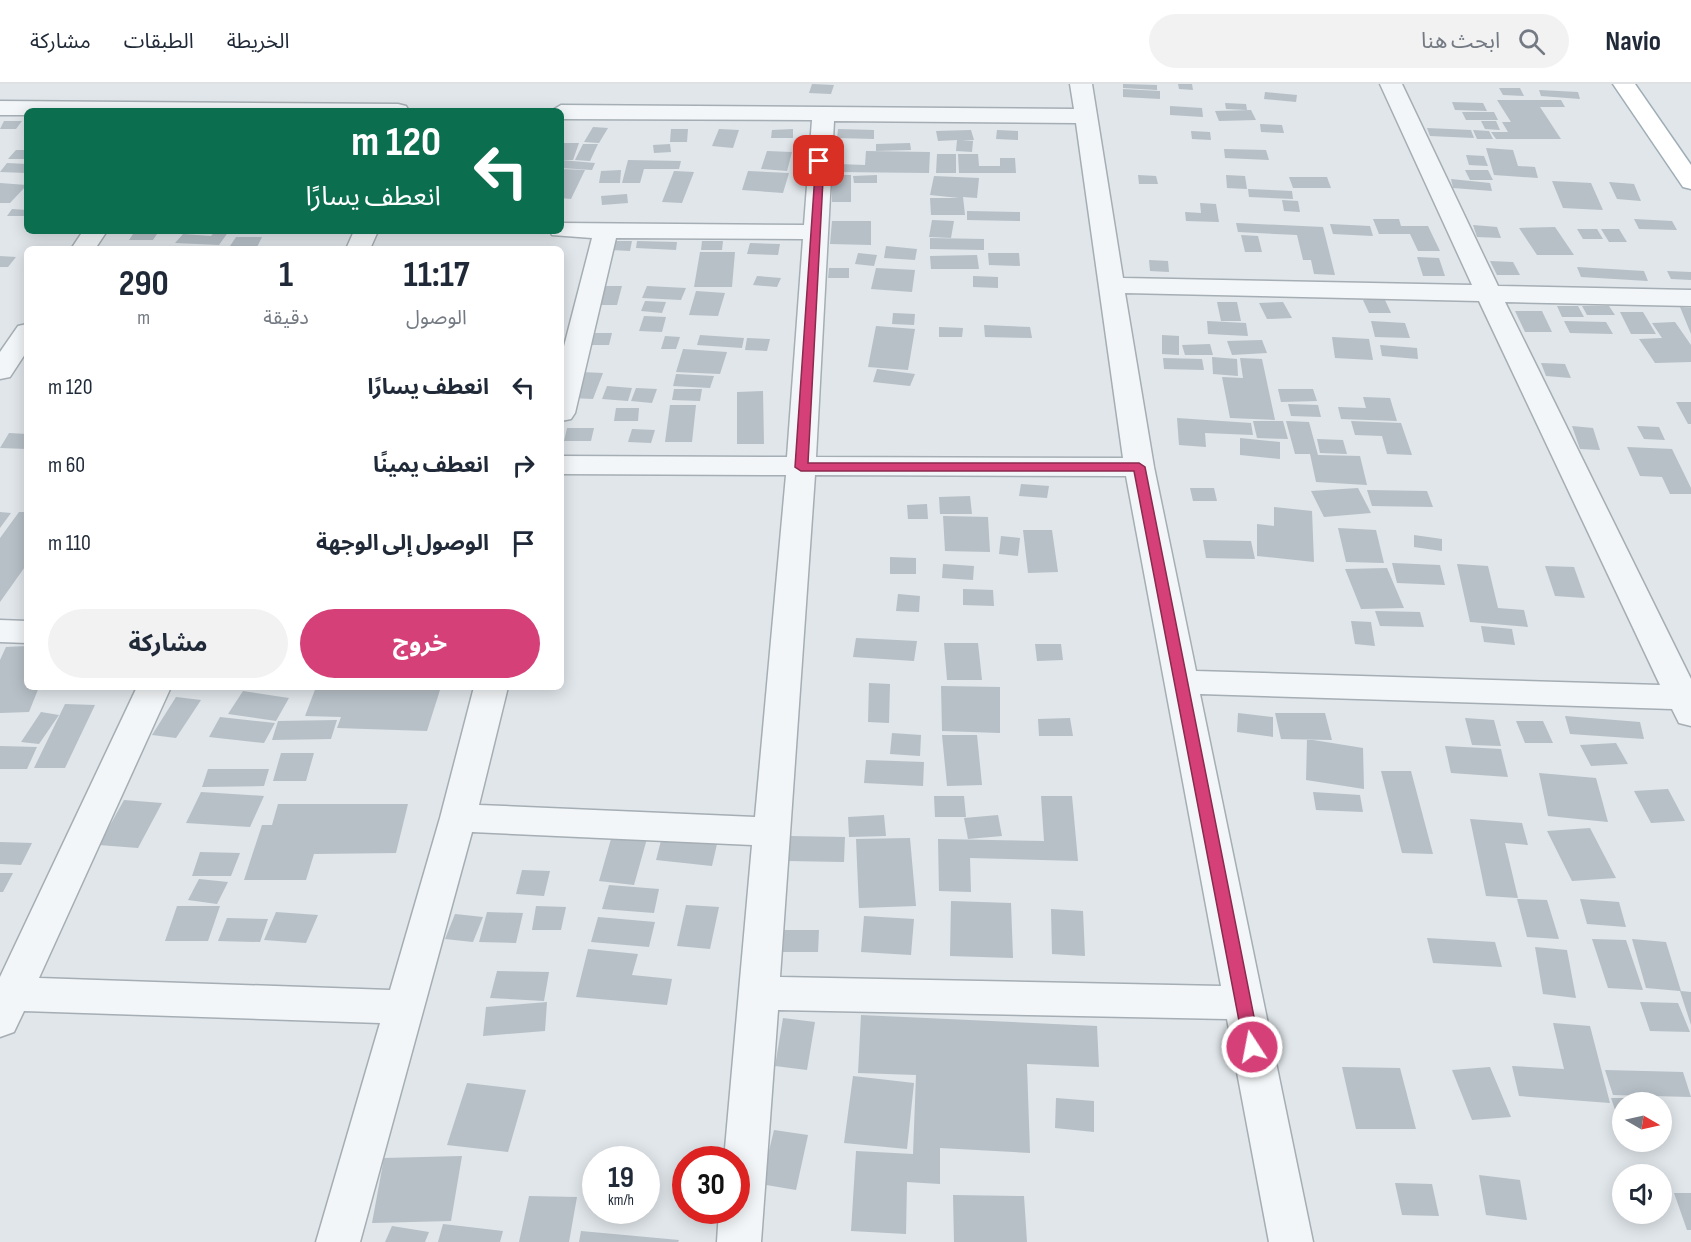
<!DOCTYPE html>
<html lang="ar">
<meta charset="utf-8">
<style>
body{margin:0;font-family:"Sofia Sans Condensed","Noto Sans Arabic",sans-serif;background:#f2f2f3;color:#1f2937;direction:rtl;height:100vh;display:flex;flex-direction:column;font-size:22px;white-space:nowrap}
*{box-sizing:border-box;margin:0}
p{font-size:20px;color:#747a83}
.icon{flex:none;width:33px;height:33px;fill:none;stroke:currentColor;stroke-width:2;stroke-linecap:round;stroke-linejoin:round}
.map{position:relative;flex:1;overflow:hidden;direction:ltr}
.details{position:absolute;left:24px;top:162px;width:540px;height:444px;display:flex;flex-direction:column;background:#fff;border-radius:9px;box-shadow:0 3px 15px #0003;direction:rtl}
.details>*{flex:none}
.guide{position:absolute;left:24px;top:24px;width:540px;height:126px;border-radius:9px;box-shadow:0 3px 15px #0003;direction:rtl;background:#0b6e4f;color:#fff;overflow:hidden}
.needle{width:39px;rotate:99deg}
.tools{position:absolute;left:1612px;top:1008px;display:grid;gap:12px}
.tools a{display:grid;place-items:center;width:60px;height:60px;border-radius:50%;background:#fff;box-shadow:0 3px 15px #0003;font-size:30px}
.speed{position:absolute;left:582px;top:1062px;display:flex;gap:12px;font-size:30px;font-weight:700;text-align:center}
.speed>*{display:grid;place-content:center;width:78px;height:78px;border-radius:50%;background:#fff;box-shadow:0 3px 15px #0003;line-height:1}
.speed small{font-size:15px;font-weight:400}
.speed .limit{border:9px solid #d22;background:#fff;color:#111}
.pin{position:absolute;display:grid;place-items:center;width:51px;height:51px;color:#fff;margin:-26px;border-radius:12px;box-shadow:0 3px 9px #0006}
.me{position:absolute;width:66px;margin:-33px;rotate:349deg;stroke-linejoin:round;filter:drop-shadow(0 0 4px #0008)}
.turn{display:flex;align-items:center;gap:21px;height:126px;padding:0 24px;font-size:27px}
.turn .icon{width:78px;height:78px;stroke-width:2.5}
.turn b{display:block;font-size:42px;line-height:51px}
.eta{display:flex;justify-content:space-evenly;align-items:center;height:102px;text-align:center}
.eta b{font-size:36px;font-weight:700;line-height:42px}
.cta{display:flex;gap:12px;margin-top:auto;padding:12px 24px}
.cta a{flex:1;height:69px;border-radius:36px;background:#d44077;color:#fff;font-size:24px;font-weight:700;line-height:69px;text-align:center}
.cta a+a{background:#f2f2f3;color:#1f2937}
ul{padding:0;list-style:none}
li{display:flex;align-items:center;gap:18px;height:78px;padding:0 24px}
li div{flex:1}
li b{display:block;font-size:22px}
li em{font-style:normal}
header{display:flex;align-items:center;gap:36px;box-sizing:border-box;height:84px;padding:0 30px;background:#fff;border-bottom:2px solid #e0e1e3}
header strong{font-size:28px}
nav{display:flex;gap:33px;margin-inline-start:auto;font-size:21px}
.search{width:420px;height:54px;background:#f2f2f3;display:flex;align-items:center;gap:15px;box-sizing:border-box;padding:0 21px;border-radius:33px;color:#747a83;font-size:22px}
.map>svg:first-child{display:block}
</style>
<header>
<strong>Navio</strong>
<div class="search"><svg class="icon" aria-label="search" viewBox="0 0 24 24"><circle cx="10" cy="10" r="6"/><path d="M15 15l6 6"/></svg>ابحث هنا</div>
<nav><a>الخريطة</a><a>الطبقات</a><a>مشاركة</a></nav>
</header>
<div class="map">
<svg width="1691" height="1158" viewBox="0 0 1691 1158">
<rect width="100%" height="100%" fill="#e0e6ea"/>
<!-- building -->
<path fill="#b7c0c7" d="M812,0l22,1 -3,9 -22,-1z
M1123,0l34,1v5l-34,-2z
M1178,0h14l1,6 -14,-1z
M1499,4h21l4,8 -21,-1z
M1123,5l37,2v8l-37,-2z
M1539,6l39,2 2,7 -39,-3z
M1265,8l32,3 -1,7 -32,-3z
M1497,16h64l4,7h-25l21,32h-65l-5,-7h17l-6,-10h9z
M1452,18l31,1 4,8 -32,-1z
M1225,19l21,1 1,6 -21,-1z
M1170,22l32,2 1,9 -33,-2z
M1251,26l5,10 -37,1 -4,-10z
M1462,28h32l4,8h-32z
M4,37h18l-6,8h-16z
M1481,37h15l4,9 -15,-1z
M1260,40l22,1 2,8 -23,-1z
M593,43l15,1 -9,15 -15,-1z
M1427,44l44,2 3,8 -44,-2z
M671,45h17l-1,13h-17z
M719,45l20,1 -6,18 -21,-2z
M793,45v9h-22l1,-8z
M838,45l36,1v9l-37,-1z
M971,46l3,10 -12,1h11l-1,11 -16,-1 1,-11 -19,1 -2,-10z
M997,46l21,1v9l-22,-1z
M1473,46l16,1 4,8h-16z
M1191,47l19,1 1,8 -19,-1z
M561,59h18l-6,17h-12z
M910,59l1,7 -35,1v-7z
M583,60h15l-8,17 -15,-1z
M670,60l1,8 -17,1 -1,-8z
M1486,64l27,2 5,16 17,1 3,11 -44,-3z
M1224,65l42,1 3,10 -44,-2z
M16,66h11v9h-19z
M767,67l25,1 -5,19 -26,-2z
M866,67l64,1 -1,21 -92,-1 1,-8 27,1z
M937,70h19v19h-20z
M958,70h20l1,12h21v-8h15l1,15h-57z
M1466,71l18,1 4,10 -19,-1z
M561,76l34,3 -3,7 -31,-2z
M628,76l53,1 -2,8h-35l-4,14h-18z
M7,79l20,1v9l-27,-1z
M561,85l24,1 -14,29 -10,-1z
M621,86l-1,13h-21l2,-12z
M1465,86h23l5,10h-23z
M674,87l20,1 -12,31 -20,-1z
M748,87l41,2 -6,20 -41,-3z
M832,91h19v27h-19z
M877,91v8h-23l-1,-7z
M1138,91l18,1 2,8h-19z
M1226,91l19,1 2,13 -20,-1z
M934,92l45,2 -2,20 -14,-1 2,18h-34l-1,-17h29l-29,-3z
M1289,93h38l4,11h-38z
M1451,95l39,4 2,8 -39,-3z
M1552,97l39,2 12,27 -40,-2z
M1609,98l25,2 7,17 -24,-2z
M0,99l27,2 -17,18h-10z
M1248,105l44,2 1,8 -44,-2z
M627,110l1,9 -26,2 -1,-9z
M1282,116l16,1 2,11 -16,-1z
M1200,119l16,1 3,18 -33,-1 -1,-9 16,1z
M12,125l15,1v6h-20z
M967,127l53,1v9l-53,-1z
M1373,135h26l2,7h27l12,25h-22l-8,-17h-31z
M1634,135l38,2 5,9 -38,-1z
M932,136l22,1 -3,17 -22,-1z
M832,137h39v24l-41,-1z
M1236,139l87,4 12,48 -21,-1 -3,-14h-8l-6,-25 -59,-3z
M1330,140l40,2 3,10 -40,-2z
M1473,141l24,2 4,11 -24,-1z
M1555,143l19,28h-37l-18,-27z
M1577,145h20l6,10h-20z
M1601,145h18l8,13h-18z
M135,147h24l-6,9h-24z
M215,147h14l-10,14 -44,-2 8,-9 28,2z
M1241,151l17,1 4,16h-17z
M236,153h26l-5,10 -27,-1z
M930,154l54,1v11l-54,-1z
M613,157h19l-2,10 -19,-1z
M637,157l40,1 -1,8 -40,-2z
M702,157h21l-1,9h-21z
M750,159l30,1 -2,11 -31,-1z
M886,162l31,3 -2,11 -31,-2z
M700,168h35l-3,35h-38z
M858,169l19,2 -3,11 -19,-2z
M988,169h31l1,13 -31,-1z
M977,171l2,14h-48l-1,-13z
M0,172l16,1 -8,10h-8z
M1417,173l22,1 6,18h-22z
M1149,176l19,1 1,11 -19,-1z
M1490,177l23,1 7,13h-23z
M1577,183l67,4 4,10 -67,-4z
M829,184h20v10h-21z
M876,184l39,2 -3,22 -41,-3z
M1667,187l24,1v8l-20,-1z
M757,192l24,2 -4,9 -24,-2z
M973,192l25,1v11l-25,-1z
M602,202h20l-5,19h-20z
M647,202l39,2 -5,12 -39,-2z
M696,207l29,2 -7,23 -29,-1z
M1363,216h22l6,13h-22z
M645,217l21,1 -4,11 -21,-2z
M1217,218h20l4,19h-20z
M1283,218l9,16 -25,1 -8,-16z
M1557,222h21l6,11h-22z
M1582,222h27l6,9h-28z
M1680,223l11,1v26z
M1515,227h27l10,21h-27z
M1620,228h23l13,22h-25z
M893,229l22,1 -1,11 -22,-1z
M644,232l22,1 -4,15 -23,-1z
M1207,237l39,2 2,13 -40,-2z
M1371,237l34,2 5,15 -35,-1z
M1564,237l42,1 7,12 -43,-1z
M1675,238l16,23v17l-36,1 -16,-24 23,-1 -10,-15z
M984,241l46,2 2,11 -47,-1z
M876,242l39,3 -7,41 -40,-3z
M939,243l24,1 -1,9h-23z
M593,249h19l-3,12h-19z
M700,251l44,3 -2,10 -45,-3z
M1162,251l17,1v19l-17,-1z
M665,252l15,1 -4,12h-15z
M1332,253l37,2 4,21 -38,-2z
M747,254l23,1 -3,12 -22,-1z
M1262,256l5,13 -35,2 -5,-14z
M1210,260l3,11h-28l-3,-10z
M1380,261l37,3 1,11 -36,-3z
M683,265l44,3 -7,22 -44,-2z
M1212,273l25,2 1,17 -25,-2z
M1163,274l39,1 2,11 -40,-1z
M1240,274l22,1 13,61 -45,-2 -8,-41 21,1z
M1541,279l24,1 6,14 -25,-2z
M877,285l38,5 -5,12 -37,-4z
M581,288l22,1 -10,26 -22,-1z
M676,290l38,2 -4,12 -37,-2z
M607,302l25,2 -4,13 -26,-2z
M636,304l21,1 -5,14 -21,-2z
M674,305h28l-2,12 -28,-1z
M1278,305h35l4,12 -36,1z
M763,307l1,53h-27v-52z
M1363,313l27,1 7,23 -56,-2 -3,-12 28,1z
M1676,318h15v22h-3z
M1288,320l30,1 3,12 -30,-1z
M670,321h26l-4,37h-27z
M616,324h23l-1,13h-24z
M1177,334l74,5 2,12 -48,-2 1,14 -27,-2z
M1253,337h30l5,18 -31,-1z
M1286,337l23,1 9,33 42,1 7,29 -51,-3 -6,-28h-15z
M1351,337l50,2 11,32 -25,-1 -5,-18 -27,-1z
M1572,342l21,2 7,22 -20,-1z
M1637,342l22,1 6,13 -21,-1z
M567,344h27l-3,13h-27z
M632,345l23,1 -4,13 -23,-1z
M9,349l18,1v15l-27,-1z
M1240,354l40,4v17l-40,-4z
M1317,355l26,1 4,14 -27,-1z
M1627,363l45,2 19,39v6h-21l-8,-17 -22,-1z
M1021,400l28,2 -2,12 -28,-2z
M1190,404h24l3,13h-24z
M1358,404l13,25 -47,4 -13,-26z
M1367,406l60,1 6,16 -61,-1z
M970,412l2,18h-32l-1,-17z
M927,420l1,15h-20l-1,-14z
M1274,423l38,4 2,51 -57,-6v-32l17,2z
M0,428l11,1 -11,15z
M19,428h8v52l-27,38v-64z
M943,432l45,1 2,35 -45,-1z
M1338,444l38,2 8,33 -38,-1z
M1023,446h29l6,42 -30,1z
M1414,451l28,4v12l-28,-4z
M1001,452l19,2 -2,18 -19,-2z
M1203,456l48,1 4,18 -49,-1z
M890,473l26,1v16h-26z
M1392,479l48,2 5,20 -48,-2z
M943,480l31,2 -1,14 -31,-2z
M1457,480l31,2 10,42 26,2 4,17 -58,-5z
M1545,482l29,1 11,31 -30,-2z
M1387,484l17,40 -43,1 -16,-40z
M963,505l30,1 1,16 -31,-1z
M898,510l22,2 -1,16 -23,-1z
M1375,527l45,1 4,15 -44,-1z
M1351,537l20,1 4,24 -20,-2z
M1481,542l31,3 3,16 -31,-3z
M856,554l61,3 -3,20 -61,-4z
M944,559h34l4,37h-35z
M1035,560h26l2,16 -26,1z
M27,562v41h12l-10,25 -29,1v-53l6,-13z
M869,599l21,1 -1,39 -21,-1z
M941,602l59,1v46l-58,-2z
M316,603h60l64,3 -13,41 -90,-3 4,-11 -36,-1z
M243,607l46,7 -13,23 -48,-7z
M176,613l25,3 -25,38 -24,-3z
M65,620l30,1 -30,63h-31z
M41,628l18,3 -20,29 -18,-2z
M1238,629l35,4v20l-36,-5z
M1275,629h50l7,27 -51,-1z
M1565,632l75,6 4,17 -74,-5z
M220,633l55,6 -11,20 -55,-6z
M1070,634l3,18h-34l-1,-17z
M1465,634l29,2 7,26 -29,-1z
M337,636l-6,19 -59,1 6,-19z
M1516,637h27l10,22h-28z
M892,649l29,2 -1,21 -30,-2z
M942,651h35l5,50 -35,1z
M1307,655l56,9 1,41 -58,-9z
M1616,659l12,21 -37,2 -11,-21z
M0,662l37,1 -10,22h-27z
M1445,662l56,3 7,28 -57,-4z
M281,669h33l-8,28h-33z
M866,676l58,2 -1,24 -59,-3z
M208,685h61l-5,17 -62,1z
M1381,687h30l22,83 -31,-1z
M1539,689l57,5 12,44 -60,-6z
M1668,705l17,32 -34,2 -17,-32z
M201,708l63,4 -14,31 -64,-4z
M1313,708l47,3 3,17 -47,-2z
M934,712h30l2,21h-31z
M1041,712h31l6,65 -108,-3 1,34 -32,-1 -1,-52 106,2z
M124,716l38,3 -24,45 -39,-3z
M278,720h130l-12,49 -82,1 -8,26h-62l18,-55h10z
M884,731l2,21 -37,1 -1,-20z
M998,731l4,21 -34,3 -4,-21z
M1470,735l52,4 6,22 -23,-2 13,55 -32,-2z
M1590,744l26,50 -44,3 -25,-50z
M664,745l55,6 -7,31 -56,-6z
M613,748l35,3 -14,50 -35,-4z
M790,752l55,1 -1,25 -56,-1z
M910,754l6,68 -57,2 -3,-69z
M0,758l32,1 -11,22 -21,-1z
M200,768l40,1 -9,23h-39z
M522,786l28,1 -6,25 -28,-2z
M0,789h13l-10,19h-3z
M199,795l29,3 -11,22 -29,-4z
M609,801l50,4 -5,24 -52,-4z
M1517,815l30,1 12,39 -32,-2z
M1580,815l39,3 7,25 -39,-3z
M951,817l60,2 2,55 -63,-2z
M686,821l33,2 -9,42 -33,-3z
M177,822h43l-12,35h-43z
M536,822l30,1 -5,23h-29z
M1051,825l32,2 2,45 -33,-2z
M276,828l42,3 -12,28 -42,-3z
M487,828l36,1 -7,30 -37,-1z
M455,830l28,3 -10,25 -28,-3z
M864,832l50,3 -3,36 -50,-3z
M598,833l57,5 -6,25 -58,-5z
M227,834l41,1 -8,23 -42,-1z
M784,846h35l-1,22h-35z
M1427,854l68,4 7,25 -69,-4z
M1592,855l34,1 17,50 -35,-2z
M1632,855l34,3 15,49 10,1v33l-11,-34 -34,-3z
M1535,863l32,3 9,48 -33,-4z
M588,865l50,5 -6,21 40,4 -5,26 -91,-8z
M497,887l52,1 -5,29 -54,-3z
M547,918l-2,29 -62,5 3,-29z
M1640,918l38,1 12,29 -40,-1z
M861,931l236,11 2,41 -72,-3 3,89 -90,-5v36l-33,-2 -1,52 -55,-3 5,-80 57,3 3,-79 -58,-2z
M783,934l32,4 -8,48 -32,-4z
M1553,939l37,3 20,77 -91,-7 -7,-30 52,3z
M1342,983l58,1 16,61h-60z
M1490,983l21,50 -39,3 -20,-50z
M1605,986l78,2 8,25 -78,-2z
M853,992l61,7 -7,66 -63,-6z
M467,999l59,7 -18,62 -61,-7z
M1056,1014l38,3v31l-39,-4z
M1611,1014h26l1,4h-15v31z
M774,1046l34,5 -12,55 -35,-6z
M462,1072l-11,65 -79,2 12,-65z
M1479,1091l41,5 7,40 -41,-5z
M1395,1099l37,1 7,32 -37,-1z
M1674,1109h17v37h-4z
M953,1111l71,1 3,46h-73z
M529,1112l48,1 -8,45h-50z
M443,1140l60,7 -3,11h-62z
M392,1142l37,6 -4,10h-40z
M581,1147l98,9 -1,2h-99z"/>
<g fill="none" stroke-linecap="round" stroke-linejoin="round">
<defs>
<path id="minor" d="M1070,0h22l31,194 349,7 -92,-201h22l96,202 193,4v16l-186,-4 186,377v47l-12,-3 -7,-14 -472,-15 113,548h-44l-42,-223 -449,-9 -17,232h-44l2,-32h17v-50h-12l28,-315 -280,-13 -112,410h-44l64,-219 -356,-12 -10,21 -14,5v-60l137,-290h34l-132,291 351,12 50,-172 34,-131h34l-29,118 276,12 31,-342 -225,-1v-18l226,1 16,-218 -187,-1 -41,175 -4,6 -10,2v-63l31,-120 -40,-3 -2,-4h11v-8l243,2 8,-105 -251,-1v-8h-10l10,-6 513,4zM834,37l242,2 47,335 -307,-1zM1125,209l354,8 181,384 -464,-14 -42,-204zM815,391l311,1 95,510 -441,-9z
M0,17l398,3 8,2 3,5h-382v4h-27z
M83,147h24l-12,18h-24z
M354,147h24l-8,18h-24z
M27,240v27l-17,26 -10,2v-27l18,-26z
M0,536l27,1v22l-27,-1z"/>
<path id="primary" d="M1613,0h22l56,81v24l-8,-2z"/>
</defs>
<!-- minor casing -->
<use href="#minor" stroke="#a5aeb4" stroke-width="3"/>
<!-- primary casing -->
<use href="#primary" stroke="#9fadb6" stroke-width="3"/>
<!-- minor -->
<use href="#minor" fill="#f3f6f8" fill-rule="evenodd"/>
<!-- primary -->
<use href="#primary" fill="#fff" fill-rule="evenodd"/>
</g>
<!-- route -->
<path fill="#d44077" stroke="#8a2a4d" stroke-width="1.5" d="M816,75l8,2 -16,302h331l6,4 115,580 -2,5 -6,2 -6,-2 -2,-5 -110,-576h-333l-6,-4z"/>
</svg>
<div class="tools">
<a><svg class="needle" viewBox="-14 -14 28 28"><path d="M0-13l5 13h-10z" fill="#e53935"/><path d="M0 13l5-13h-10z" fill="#747a83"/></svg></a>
<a><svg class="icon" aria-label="sound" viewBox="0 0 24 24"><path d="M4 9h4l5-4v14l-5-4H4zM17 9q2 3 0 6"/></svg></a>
</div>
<div class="speed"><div>19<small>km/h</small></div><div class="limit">30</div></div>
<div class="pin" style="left:819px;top:77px;background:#d93025"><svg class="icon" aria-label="arrive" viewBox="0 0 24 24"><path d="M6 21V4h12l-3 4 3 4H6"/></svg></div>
<svg class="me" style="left:1252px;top:963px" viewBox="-20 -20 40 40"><circle r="17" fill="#d44077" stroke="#fff" stroke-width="3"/><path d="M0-11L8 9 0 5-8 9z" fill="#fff"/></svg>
<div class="guide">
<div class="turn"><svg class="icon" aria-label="left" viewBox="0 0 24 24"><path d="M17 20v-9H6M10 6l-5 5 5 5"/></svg><div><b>120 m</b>انعطف يسارًا</div></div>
</div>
<section class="details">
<div class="eta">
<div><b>11:17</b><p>الوصول</p></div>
<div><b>1</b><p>دقيقة</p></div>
<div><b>290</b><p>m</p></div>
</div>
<ul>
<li><svg class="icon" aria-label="left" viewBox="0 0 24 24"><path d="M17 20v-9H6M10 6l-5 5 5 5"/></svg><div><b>انعطف يسارًا</b></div><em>120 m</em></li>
<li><svg class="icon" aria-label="right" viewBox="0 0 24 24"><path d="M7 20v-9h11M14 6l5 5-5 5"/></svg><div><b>انعطف يمينًا</b></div><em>60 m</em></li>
<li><svg class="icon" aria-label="arrive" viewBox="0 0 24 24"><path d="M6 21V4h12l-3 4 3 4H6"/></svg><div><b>الوصول إلى الوجهة</b></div><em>110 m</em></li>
</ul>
<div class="cta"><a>خروج</a><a>مشاركة</a></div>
</section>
</div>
